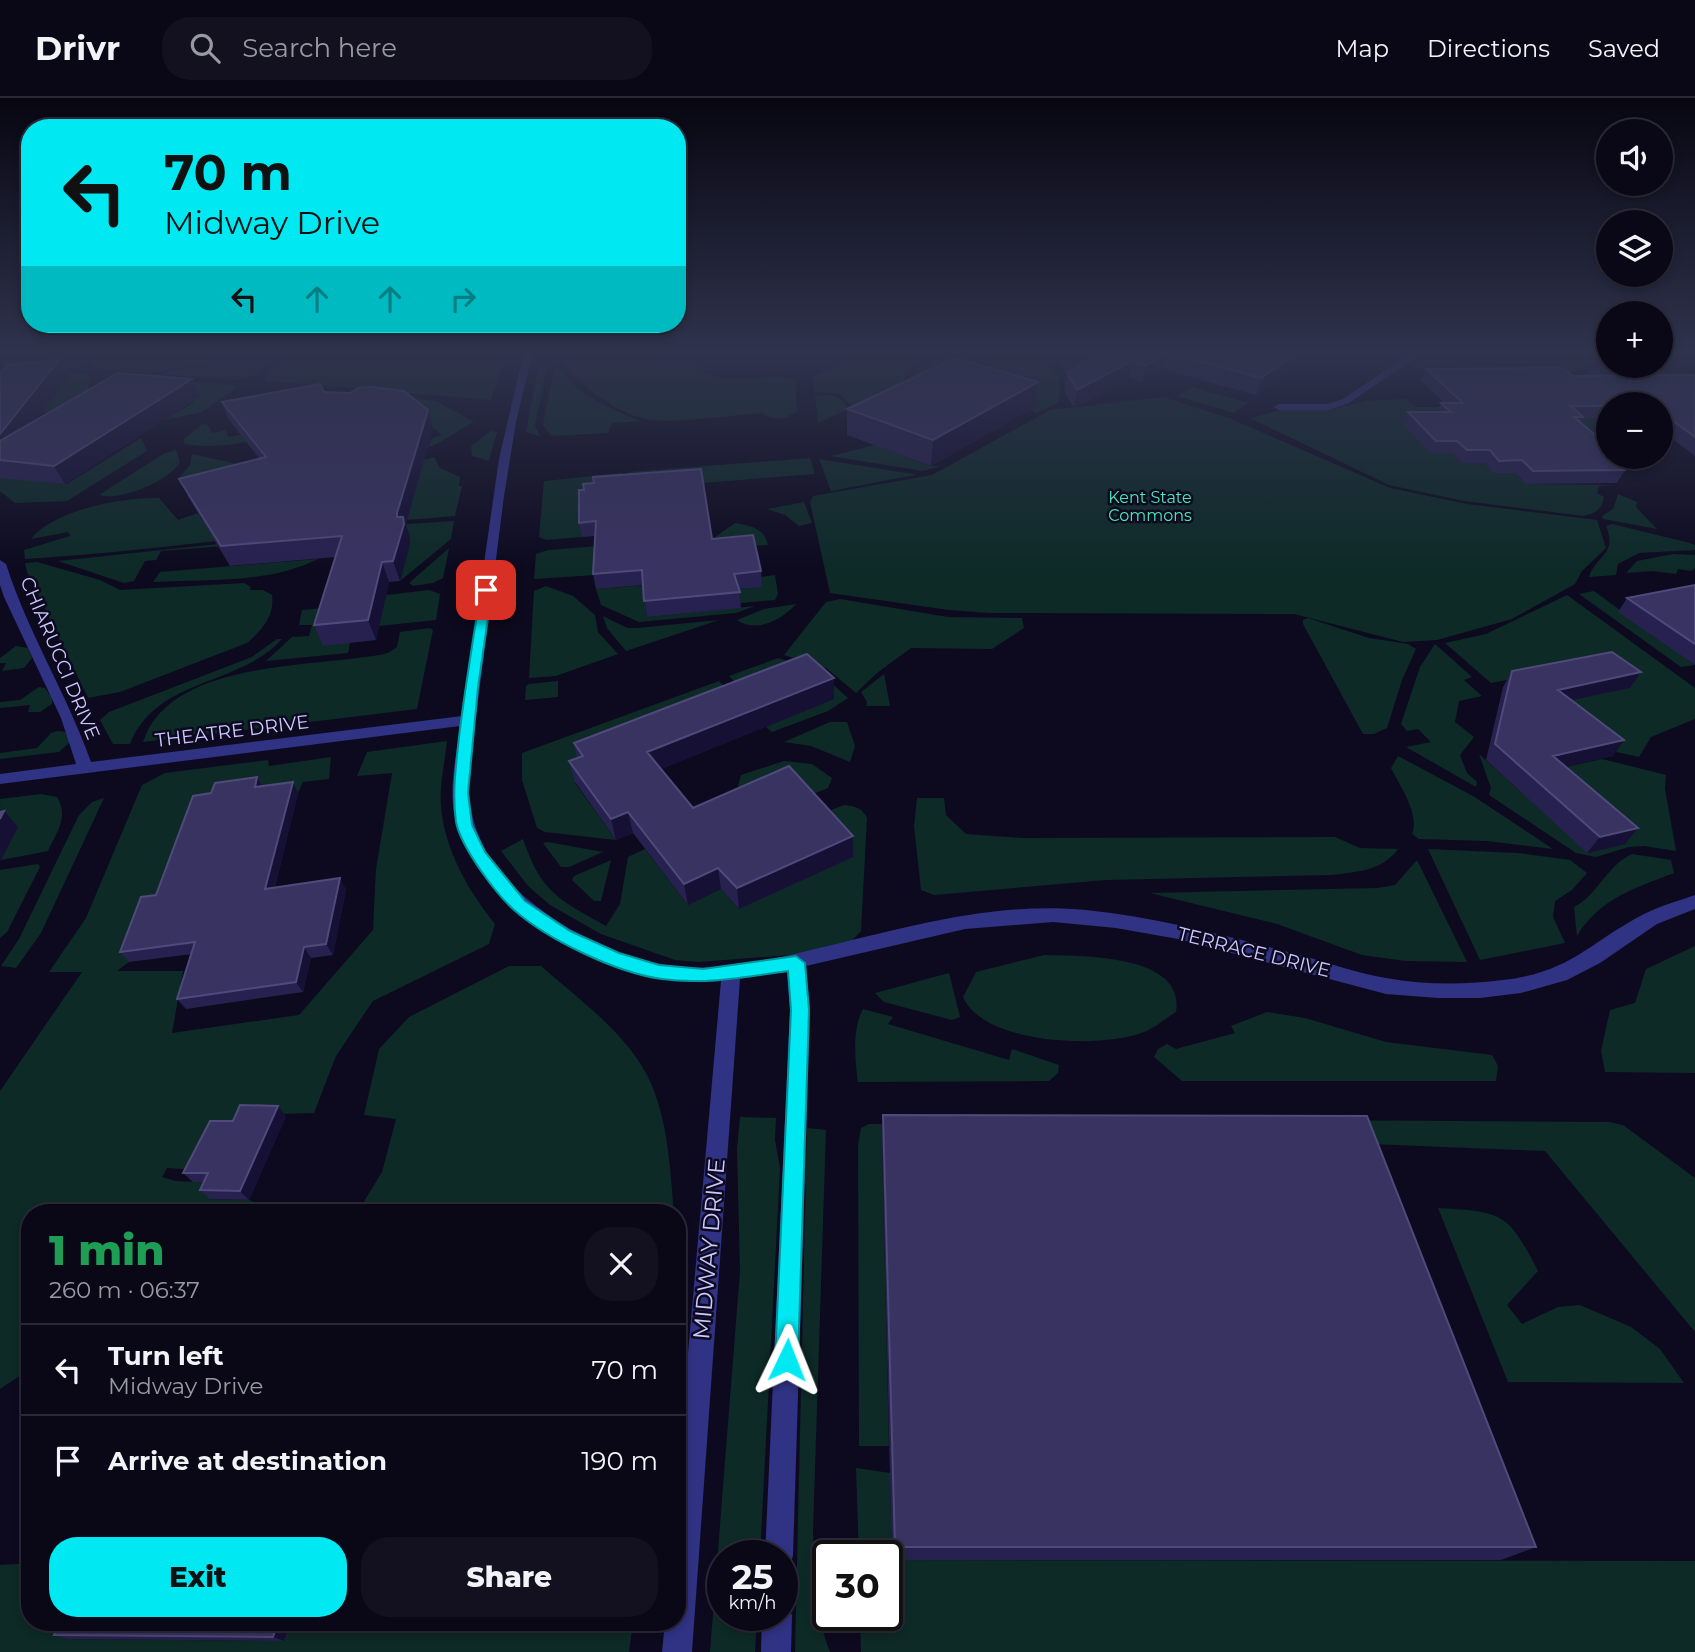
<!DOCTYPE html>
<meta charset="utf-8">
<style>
body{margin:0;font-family:Montserrat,sans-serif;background:#131120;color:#f1f3f6;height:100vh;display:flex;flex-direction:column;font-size:26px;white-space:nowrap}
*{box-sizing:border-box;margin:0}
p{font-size:23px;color:#999aa1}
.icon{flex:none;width:38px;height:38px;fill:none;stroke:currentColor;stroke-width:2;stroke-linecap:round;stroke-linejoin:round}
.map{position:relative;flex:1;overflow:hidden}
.drawer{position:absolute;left:21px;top:1106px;width:665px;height:427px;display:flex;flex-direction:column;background:#0a0817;border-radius:28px;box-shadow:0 4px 10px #0003,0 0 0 2px #2a2936}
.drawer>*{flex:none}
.hud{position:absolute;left:21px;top:21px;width:665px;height:214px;border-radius:28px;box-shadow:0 4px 10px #0003,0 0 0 2px #2a2936;background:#00e9f3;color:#111;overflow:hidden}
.buttons{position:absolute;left:1596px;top:21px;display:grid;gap:14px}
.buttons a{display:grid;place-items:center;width:77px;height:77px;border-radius:50%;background:#0a0817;box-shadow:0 4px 10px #0003,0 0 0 2px #2a2936;font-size:35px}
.speed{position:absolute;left:707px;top:1442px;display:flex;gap:14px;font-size:35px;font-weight:700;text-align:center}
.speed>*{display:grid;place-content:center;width:91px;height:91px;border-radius:50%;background:#0a0817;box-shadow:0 4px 10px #0003,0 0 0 2px #2a2936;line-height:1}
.speed small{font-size:18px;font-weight:400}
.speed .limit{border:4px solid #111;border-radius:10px;background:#fff;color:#111}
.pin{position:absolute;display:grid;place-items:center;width:60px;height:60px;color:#fff;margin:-30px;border-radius:14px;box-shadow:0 4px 10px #0006}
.me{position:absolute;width:77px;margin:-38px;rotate:2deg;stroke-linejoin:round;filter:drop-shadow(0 0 5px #0008)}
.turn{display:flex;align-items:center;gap:24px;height:147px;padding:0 28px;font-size:32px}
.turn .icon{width:91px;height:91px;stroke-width:2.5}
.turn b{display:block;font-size:49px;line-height:60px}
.lanes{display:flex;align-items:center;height:66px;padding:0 28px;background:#0003;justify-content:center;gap:35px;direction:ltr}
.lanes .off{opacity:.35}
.round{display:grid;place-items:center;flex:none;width:74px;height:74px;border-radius:28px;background:#131120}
.head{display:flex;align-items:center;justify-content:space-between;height:119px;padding:0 28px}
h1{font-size:42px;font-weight:800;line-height:52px;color:#1e9e55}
.button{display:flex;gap:14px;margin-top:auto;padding:14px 28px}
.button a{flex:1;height:80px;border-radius:28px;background:#00e9f3;color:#111;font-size:28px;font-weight:800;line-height:80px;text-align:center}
.button a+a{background:#131120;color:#f1f3f6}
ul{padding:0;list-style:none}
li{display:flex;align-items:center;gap:21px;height:91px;padding:0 28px;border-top:2px solid #2a2936}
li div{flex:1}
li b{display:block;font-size:26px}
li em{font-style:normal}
header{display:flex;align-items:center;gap:42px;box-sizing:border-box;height:98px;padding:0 35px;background:#0a0817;border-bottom:2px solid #2a2936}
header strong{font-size:33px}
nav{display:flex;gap:38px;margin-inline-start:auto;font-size:24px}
.search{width:490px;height:63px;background:#131120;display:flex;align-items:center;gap:18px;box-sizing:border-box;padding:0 24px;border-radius:28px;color:#999aa1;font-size:26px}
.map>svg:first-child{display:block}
</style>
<header>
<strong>Drivr</strong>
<div class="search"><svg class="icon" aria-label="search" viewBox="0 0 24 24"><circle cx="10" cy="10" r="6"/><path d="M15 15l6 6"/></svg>Search here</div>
<nav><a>Map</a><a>Directions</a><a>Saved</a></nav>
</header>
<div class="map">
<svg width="1695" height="1554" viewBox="0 0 1695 1554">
<rect width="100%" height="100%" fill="#0d0a1f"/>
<!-- green -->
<path fill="#0d2a27" d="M0,253h77l1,17 -78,-6z
M88,253h199l-8,6 -98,10 -32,6 -55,-4z
M296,253h211l-16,49 -225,-19 -1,-7z
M891,253h15l7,7 -10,26 -50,23 -15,-14 -24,-1v-16l37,-16z
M960,253c34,0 74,-4 99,25v26l-22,11 -7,-3 4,-3 -122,-24 6,-15z
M1051,253h72l-41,30 28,8 -5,2 -38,-16z
M1458,254l17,7 -66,10 21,-15z
M1541,256l30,2 18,8 -21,10 -46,-2 15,-9z
M612,261l89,5 1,7c28,16 60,2 90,8l3,2 2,30c-12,9 -22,11 -35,2 -32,2 -78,10 -110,7 -31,-3 -72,-35 -90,-58z
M275,262l-22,16 -13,4 -80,-6 25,-6z
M548,264l-13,63 5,11 -14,-4 12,-65z
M1601,268h6l88,10 -116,1z
M554,271h6c18,27 52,41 82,52l-30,2 -4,10 -57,3 -8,-11z
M59,273l30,4c6,26 -29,35 -48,38z
M148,280l82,7 6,3 -34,24 -38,8 31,-18 -4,-8z
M1192,289l56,16 -14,10 -57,-17z
M362,297l74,6 38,21c-13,6 -36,24 -46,25l4,-9 10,-3 -27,-22 7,-7 -1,-3z
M831,297l11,5 6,9 -30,14 -3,-27z
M1163,299l66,21 161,70 77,16 130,16 9,28 -24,23 -7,13 -63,35 -75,21 -34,2 -109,-28 -305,-1 -40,-3 -119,-17 -20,-91 3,-6 119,-21 118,-65z
M1405,301l12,8h32l3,46 9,10h23l9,10h22l11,11 90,1 -17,1 -2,7 7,4c-2,13 -10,17 -21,19l-119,-15 -75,-16 -139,-67 35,-9 44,1 37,-9z
M1608,315v44h24l-8,16h-6l-54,-55z
M327,320c-46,15 -94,34 -142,26l-2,-4 19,-16 6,1 4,8 14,-3 2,7z
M491,333l6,1 -8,29 -17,-5 -1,-10z
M141,340l6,13 -80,50 -52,2 -15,-12v-14l67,7z
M875,347l55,21h11l-18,5 -93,-15z
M176,352l4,12c-10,19 -61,40 -81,33l64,-41z
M192,356l54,12 -68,13 12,-14z
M434,359l6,11 20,9 -1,9h3l-7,30c-144,11 -286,34 -430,43l-1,-9 46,-14 -2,-4 -37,7c24,-30 92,-42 128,-41l19,22 20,-7 5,8z
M810,360l5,16 -174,14 -1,-8 -12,-8z
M819,361l94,15 2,1 -84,16z
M621,375l10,9 -49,55 -36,3 -7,-3 5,-56z
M1618,396l19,8 -1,5 21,22 -54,-10 -1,-3 11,-7z
M804,404l8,21 -13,3 -14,-11 -18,-6z
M454,423l-3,18 -51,42 10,-37 -34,-18z
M735,425c17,3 29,5 33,22l-23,1 -34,-6z
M1612,426l74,18 9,3v5l-56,3 -21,11 -2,11 -27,2c6,-21 29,-22 17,-51z
M363,437l-202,16 -5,9 -11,1 -11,20 -10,2 -66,-22 199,-21z
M598,448l-2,29 -62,4 2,-25 12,-4z
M449,450l-6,30 -10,5 -20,3 -4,-3z
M1673,456l22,1v13l-3,3 -14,-2 -2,5 -24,-3 -26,2 11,-12z
M318,461c-50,25 -110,20 -165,23l7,-10z
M37,464l63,18 20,10 124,-7 7,4 -1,3h13l9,5c3,21 -10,35 -25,48l-127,49 -32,6 -61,-126 -2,-9z
M775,477l3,19 -3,6 -35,3 -3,-14 24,-2 -1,-10z
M645,487l2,32 108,-11 -19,7 -97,9 -38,-17 -5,-16z
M546,488l27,10 22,19 3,17 20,22 -62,22 -27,2 5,-87z
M429,492l11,4 -4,26 -57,6 7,-31z
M1594,493l101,74 -14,2 -102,-73z
M1567,497l128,93v31l-44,18 -12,20 -36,-8 -86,-71 -26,5 -46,-40 41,-9z
M840,501l108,18 74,1 2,10 -32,21 -81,-1 -34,25 -21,20 -30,-25 -42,-13 42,-53z
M796,506c-15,17 -41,29 -59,16l27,-11z
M334,509l16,36 -2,10 -82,8 26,-24 17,-1 3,-11h-13l3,-15z
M603,518l24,12h10l82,-8 -93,31 -19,-23z
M1308,520l61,20 39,6 8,5 -14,31 -15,48 -13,6h-11l-60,-110v-4z
M430,530l3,2 -16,79 -274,33c28,-85 176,-73 245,-89l9,-6 3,-15z
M277,541h5c-43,48 -125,38 -152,105h-17l-13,-24 9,-8 143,-55z
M1435,546l37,33 -8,3 18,16 -23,5 -4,21 19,15 -14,18 7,18 10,9 -1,5 -70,-40 25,-5 -13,-13 -11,2 -6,-7 19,-57z
M16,548l12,2 4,10 -8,10 -22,3 4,-8h-6v-5z
M778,560l41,14 29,26 -20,13 -56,21 -6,-5 68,-28 -259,84 41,57 -71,-8 -8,-4 -15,-48v-27l197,-72 6,7 12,-4 -8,-8z
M884,576l6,32h-24l1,-4 -6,-10z
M558,583v16l-33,3 1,-14 3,-2z
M39,589l6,1 7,10v6l-12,8h-12l2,-7 -30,3v-6l20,-2z
M830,624h17l8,24 -5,16 -39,-16 -27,-4z
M58,633l8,1 4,10 -11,10 -59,7v-6l37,-5 14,-15z
M447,643c-2,21 -8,45 -6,65 3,43 28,86 54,118l-6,20 -116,57 -37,55 -22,57 -65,2 -50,55 -32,-2 -5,9 13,4 43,2 -8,16 39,1 20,8 -4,5h-235v156l-30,20v-298l82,-119h-33l37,-54 56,-133 23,-12 103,-13 1,6 62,-9 -2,22 -26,3 -5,11 -134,112 -15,2 -20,55 -12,9h66l-11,62 127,-18 74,-85 3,-61 16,-96 -35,3 10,-24z
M1479,656l109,99 37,-9 -82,-72 59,-13 64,16 -1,14 11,62 -32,-5 -15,1 -33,10 -20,-4 -87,-58 2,-7z
M1398,658l75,40 80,53 -66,-8 -68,-2 -7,-5c8,-20 -12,-48 -21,-66z
M784,663l28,3 20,14 -4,10 -27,11 -44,3 -19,-16 3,-11z
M41,696l16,3c12,19 0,35 -9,54l-47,9 -1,-61z
M104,700l-63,135 -25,35 -15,-2 18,-27 60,-124 13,-13z
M917,700h27l2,17 20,19 56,4 313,-1 25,11 38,1c-16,22 -41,23 -67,26l-225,5 -172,15 -13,-5 -7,-64z
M844,707c12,1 18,3 23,13l-6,113 -15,16 -41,7 -107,8 -23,-2 -74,-26 -51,-29 -22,-19 -27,-35 22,-12c19,55 36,60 83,87l14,-22 8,-47 17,-8 43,56 33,-16 18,20 77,-93z
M548,744l55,10 -34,15h-8l-18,-24z
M1428,751l90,4 52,7 17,13 -15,17 -17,11 -2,16 12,26 -85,17z
M1632,756l39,6 3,13c-39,15 -75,26 -97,63l-3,-29c24,-12 32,-41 58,-53z
M611,762l-10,41h-7l-22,-21 2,-4z
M1417,762l50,102 -62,-1 -43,-6 -85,-31 -127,-31 228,-5 17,-3z
M38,766l2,3 -33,65 -7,6v-68z
M1695,848v127l-90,-1 -4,-21 9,-41 25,-7 11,-34z
M1044,857c38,1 142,-1 132,57 -10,6 -21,16 -32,20 -43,17 -160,13 -181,-35l13,-25z
M509,868h32c36,32 83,65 106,109 21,41 23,92 27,138h-317l25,-41 14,-53 -32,-4 15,-66 30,-32z
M949,875l11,44 -8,3 -68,-18 -9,-9z
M863,911l30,8 -5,7 121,36 3,-11 47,16 -1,8 -9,8 -191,1c-3,-22 -6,-53 5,-73z
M1267,914l38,6 81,24 106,13 6,11 -2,15h-314l-28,-24 4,-8 9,-5 9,5 59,-16 -4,-7z
M740,1019l36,1 -1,22 5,28 -20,388h-37v59h34l-2,37h-45l30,-381 -3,-122z
M1167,1021l442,3 14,3 72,53v154l-150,-181 -199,-8z
M869,1026l191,1 -178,17 7,304h-30l-1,-301 3,-17z
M807,1030l19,2 -13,401c2,40 2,83 17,121h-35z
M1438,1110c65,4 70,4 100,63l-31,34 15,19 36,-17 22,-2 51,22 29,22 24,34 -176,-1z
M856,1370l34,5 2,87 803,1v91h-834l-1,-37h27v-59h-28z
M30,1465v59h16l-1,4 25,13 214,2 6,-19h343l-4,30h-629v-87z"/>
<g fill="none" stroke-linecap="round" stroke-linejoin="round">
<!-- minor -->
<path fill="#303284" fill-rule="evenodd" d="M524,253h9l-17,71 -12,74 -35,276c-3,52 17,92 56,125 44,37 104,67 162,70 42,3 87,-8 128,-18 90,-21 178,-48 271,-39 72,7 144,27 214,45 29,8 57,18 86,23 38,7 79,7 117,2 69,-8 85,-37 141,-66 16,-8 34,-13 51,-19v14l-38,15 -57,39 -33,17 -46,13 -41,5h-42l-52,-4 -208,-55 -62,-11 -63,-6 -88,7 -159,37 4,44 -17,546 -4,10 -7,3v-13h-17l25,-546 -3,-40 -47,9 -48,673h-30l3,-30h12v-145l44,-496c-95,11 -234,-59 -264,-155 -10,-32 -1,-67 3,-100l-460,58v-10l76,-10 -15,-46 -57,-121 -4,-12v-25l6,4c22,69 61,130 85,198l371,-46 37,-257z
M1414,253h11l-76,52 -20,7h-50l-5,-3 5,-3h49l15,-5z
M782,1504l5,3 5,10 -1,37h-30l1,-37h20z"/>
</g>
<!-- wall -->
<path fill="#27214f" d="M722,253h135l-32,4z
M1103,253h218l-65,44 -91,-25 -23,12 -13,-4 -55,30 -10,-17 3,-18z
M59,262l10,17 -33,43 164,-24 -135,88 -65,-6v-105z
M1626,268h21l-7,8z
M1426,271l146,7 123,-1v81l-34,-26v-26h-53v14h-26l-2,4 49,41 -12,20 -91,1 -11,-11h-22l-9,-10h-23l-9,-10h-22l-27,-29 5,-12h30l3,-9h3l-23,-22z
M1038,284l-3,25 -104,59 -84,-31v-26z
M324,294l109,36 -27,96 4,12v7l-10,38 -11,1 -13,58 -53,6 -9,-21 22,-68 -106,9 -41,-68 -10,-19 81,-20 -31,-39 -7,-18z
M579,392l133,49 49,32 1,16 -23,2 2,19 -94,9 -4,-32 -47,4 -3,-15 2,-38 -13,1 -3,-14z
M1695,487v80l-77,-53 9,-14z
M1512,573l129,1 -11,16 -58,12 41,56 -47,10 72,62 -13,16 -38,9 -101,-93 17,-73z
M834,580v21l-173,70 32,39 160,49 -114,52 -18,-20 -33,16 -55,-72 -17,7 -41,-58 -6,-21 8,-3 -3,-15z
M257,679l5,9 31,-4 5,11 -23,94 71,2 -13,66 -22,3 -8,34 -117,17 -9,-10 15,-45 -63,8 -9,-10 36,-57 55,-102z
M883,1017l653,432 -35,13h-609l-10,-418z
M286,1018l-37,84 -39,-1 -10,-9 4,-8h-11l-10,-9 50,-52z
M290,1524l-6,19 -215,-2 -15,-4z"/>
<!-- shaded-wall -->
<path fill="#151034" d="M825,253h32l-32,4z
M1301,253h20l-65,44 5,-17z
M1169,255l-4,17 -23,12 4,-17z
M59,262l10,17 -64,84 -5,-1v-26z
M1132,263l-3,17 -55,30 3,-18z
M192,281l8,17 -135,88 -11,-18z
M1038,284l-3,25 -104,59 2,-26z
M428,312l5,18 -27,96 4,12v7l-10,38 -7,-20 4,-48z
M382,464l7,20 -13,58 -8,-20z
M1641,574l-11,16 -82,17 10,-15z
M834,580v21l-183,74 -4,-21z
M1624,642l-11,16 -70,16 10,-16z
M257,679l6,11 -8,-1z
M293,684l5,11 -26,106 -7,-10z
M4,713l14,16 -18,35v-43z
M628,714l5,21 -17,7 -5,-21z
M1638,730l-13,16 -38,9 13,-16z
M853,738v21l-114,52 -2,-21z
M718,770l3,21 -33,16 -4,-21z
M340,780l6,11 -13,66 -7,-11z
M304,849l7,11 -8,34 -7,-10z
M278,1008l8,10 -37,84 -9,-9z
M278,1524h12l-6,19 -11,-4z"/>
<!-- building -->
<path fill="#393362" stroke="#504a7b" stroke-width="2" d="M1103,253h198l-40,27 -92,-25 -23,12 -14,-4 -55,29 -10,-17z
M955,260l83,24 -105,58 -86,-31z
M59,262l-59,74v-61l7,-8z
M1563,270l9,8 123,-1v62l-34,-25v-8h-53v2h-37l12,11h-9l34,29v11h13l8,6h-13l8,7 -91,1 -11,-11 -23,1 -9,-11h-23l-10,-9h-21l-28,-29h43l-10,-9h22l-37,-34z
M118,275l74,6 -138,87 -54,-6v-19z
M320,286l4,8 26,1 8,-5 13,-1 33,4 24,19 -31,103v4h6l1,7 -11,37 -11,1 -14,58 -54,5 28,-89 -121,10 -42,-67 87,-22 -44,-55z
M701,371l11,70 41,-4 8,36 -27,3 6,18 -96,9 -2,-31 -49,4 3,-53 -17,2v-33h5l-1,-6 11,-1 -1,-6z
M1695,487v59l-68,-46z
M1612,554l29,20 -83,18 66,50 -71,16 85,72 -38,9 -105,-93 17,-73z
M807,556l27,24 -187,74 46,56 96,-42 64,70 -116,52 -19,-20 -34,16 -56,-72 -17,7 -42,-58 14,-5 -9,-13z
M257,679l-2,10 38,-5 -28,107 75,-11 -14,66 -22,3 -8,35 -119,17 18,-57 -75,10 21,-55 15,-2 37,-99 18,-3 4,-10z
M4,713l-4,8v-7z
M240,1007l38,1 -38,85 -40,-1 8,-17h-25l27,-52h23z
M883,1017l484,1 169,431h-641z
M60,1524h218l-5,15 -219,-2z"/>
<!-- sky -->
<linearGradient id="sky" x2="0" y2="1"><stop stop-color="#070611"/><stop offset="0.54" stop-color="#2f334d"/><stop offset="1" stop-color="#2f334d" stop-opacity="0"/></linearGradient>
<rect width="1695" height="471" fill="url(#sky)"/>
<!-- route -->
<path fill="#00e9f3" stroke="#00979e" stroke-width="2" d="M486,489l6,3 -14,97 -10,106 4,32 13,27 40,49 45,30 49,22 40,12 44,4 93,-13 9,7 4,47 -11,350 -3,8 -8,4 -8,-4 -4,-8 16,-350 -3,-39c-42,6 -84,14 -126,8 -45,-6 -114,-39 -148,-69 -19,-17 -53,-63 -58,-88 -4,-29 0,-56 3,-85 6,-49 14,-98 22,-147z"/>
<g text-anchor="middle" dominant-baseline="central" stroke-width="5" stroke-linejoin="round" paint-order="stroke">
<!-- far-park labels -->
<g font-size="16" fill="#49ebb9" stroke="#0d0a1f">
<text x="1150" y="399">Kent State<tspan x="1150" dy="18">Commons</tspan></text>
</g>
<!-- street labels -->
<g font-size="19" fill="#ccc8ff" stroke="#0d0a1f">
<text transform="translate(60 560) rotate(67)">CHIARUCCI DRIVE</text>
<text transform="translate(232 633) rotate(-7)">THEATRE DRIVE</text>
<text transform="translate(1254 854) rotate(14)">TERRACE DRIVE</text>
</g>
<!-- near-street labels -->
<g font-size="23" fill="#ccc8ff" stroke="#0d0a1f">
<text transform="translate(709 1151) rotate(-85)">MIDWAY DRIVE</text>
</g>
</g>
</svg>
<div class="buttons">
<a><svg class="icon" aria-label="sound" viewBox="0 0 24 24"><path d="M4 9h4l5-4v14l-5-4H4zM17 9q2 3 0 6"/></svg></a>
<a><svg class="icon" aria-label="layers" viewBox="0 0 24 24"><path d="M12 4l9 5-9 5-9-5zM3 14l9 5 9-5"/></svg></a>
<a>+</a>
<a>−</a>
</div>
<div class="speed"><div>25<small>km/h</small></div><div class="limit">30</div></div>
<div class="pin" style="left:486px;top:492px;background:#d93025"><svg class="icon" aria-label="arrive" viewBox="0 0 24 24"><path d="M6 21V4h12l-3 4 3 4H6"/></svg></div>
<svg class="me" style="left:787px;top:1262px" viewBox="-20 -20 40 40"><path d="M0-17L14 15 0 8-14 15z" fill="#00e9f3" stroke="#fff" stroke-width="4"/></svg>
<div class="hud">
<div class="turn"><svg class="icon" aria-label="left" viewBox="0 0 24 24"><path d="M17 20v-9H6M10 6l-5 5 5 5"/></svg><div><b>70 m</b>Midway Drive</div></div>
<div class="lanes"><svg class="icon" aria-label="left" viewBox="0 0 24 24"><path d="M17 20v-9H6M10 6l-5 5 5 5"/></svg><svg class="icon off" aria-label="ahead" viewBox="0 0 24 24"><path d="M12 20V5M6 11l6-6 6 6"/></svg><svg class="icon off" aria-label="ahead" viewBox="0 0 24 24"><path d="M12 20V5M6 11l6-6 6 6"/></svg><svg class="icon off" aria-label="right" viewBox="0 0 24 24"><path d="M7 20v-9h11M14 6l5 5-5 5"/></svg></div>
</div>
<section class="drawer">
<div class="head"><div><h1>1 min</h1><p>260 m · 06:37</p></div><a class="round"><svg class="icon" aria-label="close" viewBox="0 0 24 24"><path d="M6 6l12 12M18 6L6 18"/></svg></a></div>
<ul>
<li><svg class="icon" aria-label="left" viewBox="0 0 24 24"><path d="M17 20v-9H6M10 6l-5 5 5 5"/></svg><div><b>Turn left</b><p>Midway Drive</p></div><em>70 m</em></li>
<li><svg class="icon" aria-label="arrive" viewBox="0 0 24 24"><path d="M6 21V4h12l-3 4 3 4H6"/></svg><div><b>Arrive at destination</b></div><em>190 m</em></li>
</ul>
<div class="button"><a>Exit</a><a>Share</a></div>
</section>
</div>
